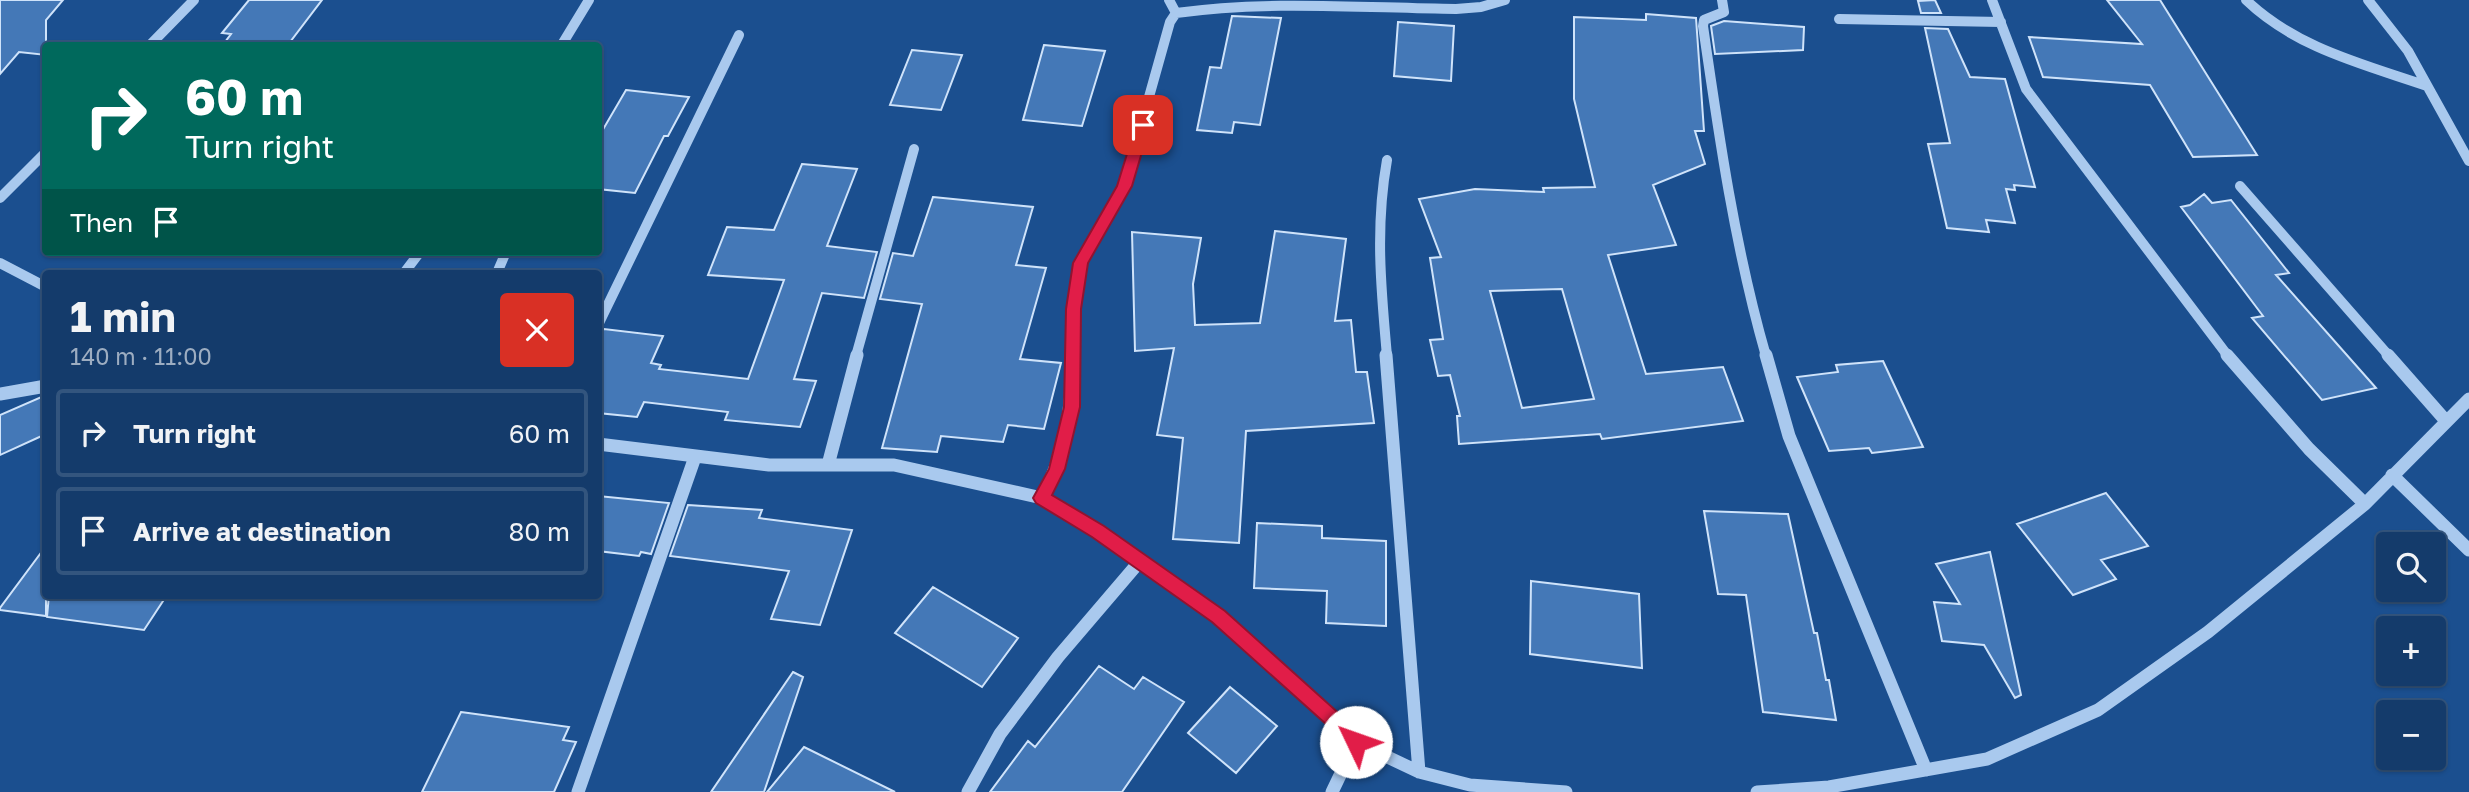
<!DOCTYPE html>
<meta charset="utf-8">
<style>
body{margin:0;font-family:"Golos Text",sans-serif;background:#214673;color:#f1f3f6;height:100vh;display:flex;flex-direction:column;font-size:26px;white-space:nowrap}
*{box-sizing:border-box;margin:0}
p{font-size:23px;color:#9dadc1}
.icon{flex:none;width:38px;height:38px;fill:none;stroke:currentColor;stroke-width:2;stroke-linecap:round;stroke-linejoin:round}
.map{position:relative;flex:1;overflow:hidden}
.side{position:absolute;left:42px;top:270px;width:560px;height:329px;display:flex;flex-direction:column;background:#143b6b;border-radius:7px;box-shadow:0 2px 5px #0004,0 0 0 2px #33557e}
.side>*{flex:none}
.top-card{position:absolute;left:42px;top:42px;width:560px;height:214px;border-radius:7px;box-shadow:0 2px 5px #0004,0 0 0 2px #33557e;background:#00695c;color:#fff;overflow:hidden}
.tools{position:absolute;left:2376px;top:532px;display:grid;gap:14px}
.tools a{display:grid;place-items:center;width:70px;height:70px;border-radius:7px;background:#143b6b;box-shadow:0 2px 5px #0004,0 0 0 2px #33557e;font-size:35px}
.pin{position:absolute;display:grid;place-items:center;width:60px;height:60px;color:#fff;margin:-30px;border-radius:14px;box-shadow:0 4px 10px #0006}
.me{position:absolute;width:77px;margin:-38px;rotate:312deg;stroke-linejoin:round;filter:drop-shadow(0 0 5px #0008)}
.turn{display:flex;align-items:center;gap:24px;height:147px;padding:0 28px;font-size:32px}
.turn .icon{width:91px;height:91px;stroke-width:2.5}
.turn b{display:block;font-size:49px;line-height:60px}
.then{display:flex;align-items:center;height:66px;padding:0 28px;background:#0003;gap:14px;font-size:26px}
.round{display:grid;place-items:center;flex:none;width:74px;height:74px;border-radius:7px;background:#214673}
.overview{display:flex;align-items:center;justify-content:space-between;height:119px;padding:0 28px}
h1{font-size:42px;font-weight:700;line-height:52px}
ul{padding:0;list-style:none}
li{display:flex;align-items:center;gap:21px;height:88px;margin:0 14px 10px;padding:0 14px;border:4px solid #33557e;border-radius:7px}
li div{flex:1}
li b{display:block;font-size:26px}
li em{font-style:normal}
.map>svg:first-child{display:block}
</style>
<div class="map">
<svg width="2469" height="792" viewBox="0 0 2469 792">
<rect width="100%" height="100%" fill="#1b4f8f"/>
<!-- building -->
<path fill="#4478b7" stroke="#cfe3fa" stroke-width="2" fill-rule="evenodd" d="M0,0h63l-17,20v35l-27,-3 -19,22z
M249,0h73l-35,46h-65l9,-12 -9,-1z
M1935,0l6,13h-20l-3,-12z
M2107,0h53l97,155 -64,2 -43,-72 -107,-8 -14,-40 113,7z
M1646,14l50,4 8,113h-9l10,33 -52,21 23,60 -68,10 38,119 77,-7 20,54 -141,18 -2,-5 -141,10 -2,-28h3l-10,-41 -12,1 -8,-36 13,-1 -13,-81 11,-1 -22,-58 56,-10 69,3 -1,-4 52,-1 -21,-88v-82l72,3zM1562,289l32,110 -72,9 -32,-117z
M1232,16l49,2 -21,107 -26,-3 -2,11 -35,-3 13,-63 11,1z
M1724,21l80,6 -1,23 -88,4 -4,-28z
M1398,22l56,4 -3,55 -57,-5z
M1925,28l23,1 22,48 35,2 30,108 -21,-2 1,5 -9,-1 9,34 -29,-3 3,12 -42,-4 -19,-84 22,-1z
M1044,45l61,6 -23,75 -59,-6z
M912,50l50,5 -21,55 -51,-5z
M626,90l63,7 -21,39h-4l-29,57 -37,-4v-51z
M802,164l55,5 -30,77 50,6 -13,46 -42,-5 -28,86 22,2 -16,46 -75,-7 3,-8 -84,-10 -7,15 -39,-4v-80l6,-4 59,7 -12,27 10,2 -2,4 89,10 36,-99 -76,-5 19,-48 47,3z
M2204,194l8,9 19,-3 58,73 -13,2 100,113 -54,12 -70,-82 11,-2 -82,-109 9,-2z
M933,197l100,10 -17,58 30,3 -26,91 41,4 -17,66 -36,-4 -5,17 -62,-6 -4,16 -55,-4 40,-144 -42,-5 13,-46 20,3z
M1275,231l71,8 -11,82 16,-1 5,52h11l7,51 -128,8 -7,112 -66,-4 10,-101 -26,-3 17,-87 -39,3 -3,-119 69,6 -8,46 2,41 65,-2z
M1883,361l40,86 -51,6 -3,-5 -40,3 -32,-74 41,-5 -2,-7z
M46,395v39l-46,21v-40z
M2106,493l42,53 -47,14 15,19 -43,16 -56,-71z
M598,496l71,7 -18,51 -10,-2 -2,4 -41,-5z
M688,505l74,5 -3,8 93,12 -32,95 -49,-6 18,-48 -119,-15z
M1704,511l84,3 26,119h3l9,47h3l7,40 -73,-8 -17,-117 -28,-1z
M1257,523l65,3v12l64,3v85l-60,-3 1,-32 -73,-3z
M46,546v70l-46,-6v-2z
M1990,552l31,143 -6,3 -31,-53 -42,-4 -8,-39 26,2 -24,-40z
M1531,581l108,13 3,74 -112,-14z
M933,587l85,51 -36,49 -87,-54z
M49,595h118l-23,35 -97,-13z
M1099,666l35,23 9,-12 41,25 -62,90h-132l38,-51 7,6z
M793,672l10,5 -39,115h-53z
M1230,687l47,39 -41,47 -48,-40z
M461,712l108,15 -6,13 13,2 -22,50h-132z
M804,747l91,45h-128z"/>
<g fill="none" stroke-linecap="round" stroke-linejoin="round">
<!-- minor-far1 -->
<path stroke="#a9c9ee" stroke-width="10" d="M1169,0l7,13
M1722,0l2,12 -20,8 -1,6c16,111 32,222 63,330
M1992,0l34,89 202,267
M2246,0c50,48 117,64 181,86
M2368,0l40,51 61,110
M1839,19l162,3
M149,46l45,-46
M561,46l28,-46
M2240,186l149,170
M0,198l46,-46
M0,263l46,24
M404,273l16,-21
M497,273l9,-21
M598,325l141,-290
M856,356l58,-207
M1073,356v-47l8,-46 43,-77 46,-164 6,-9c93,-13 186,-5 280,-4l25,-2 24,-7
M1387,356c-6,-67 -12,-129 0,-196"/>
<!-- minor -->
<path stroke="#a9c9ee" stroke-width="13" d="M1386,355l33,417
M1766,355l23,81 137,334
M2227,355l82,94 56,55
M2388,355l58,66
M0,394l46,-8
M598,444l171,21h125l148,33 56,34 120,84 138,126 63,30 51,13 96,7
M828,465l29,-110
M2392,475l77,75
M1042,498c24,-46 30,-92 31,-143
M578,792l117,-335
M968,792l32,-58 58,-77 82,-96
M1332,792l24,-50
M1757,792l72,-5 158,-28 111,-49 110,-78 157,-128 104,-105"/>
</g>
<!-- route -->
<path fill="#e11d48" stroke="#92132f" stroke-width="2" d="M1143,120l7,5 -18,61 -44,77 -7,46 -1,98 -15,62 -13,26 52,31 121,85 138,124 2,7 -2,6 -7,3 -144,-129 -120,-85 -56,-34 -3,-5 16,-29 15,-62 2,-98 7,-46 44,-77 19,-61z"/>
</svg>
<div class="tools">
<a><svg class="icon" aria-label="search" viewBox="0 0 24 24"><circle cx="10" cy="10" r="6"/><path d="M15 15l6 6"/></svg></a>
<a>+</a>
<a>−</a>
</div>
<div class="pin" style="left:1143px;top:125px;background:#d93025"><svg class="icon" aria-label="arrive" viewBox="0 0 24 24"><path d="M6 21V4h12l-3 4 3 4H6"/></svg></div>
<svg class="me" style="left:1356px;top:742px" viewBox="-20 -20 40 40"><circle r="19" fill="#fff"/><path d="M0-13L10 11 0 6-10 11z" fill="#e11d48"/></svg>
<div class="top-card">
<div class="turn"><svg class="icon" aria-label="right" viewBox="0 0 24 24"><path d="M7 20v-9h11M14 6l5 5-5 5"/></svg><div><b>60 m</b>Turn right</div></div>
<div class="then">Then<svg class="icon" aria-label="arrive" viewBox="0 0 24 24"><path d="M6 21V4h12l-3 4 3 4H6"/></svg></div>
</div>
<section class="side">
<div class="overview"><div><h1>1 min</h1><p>140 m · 11:00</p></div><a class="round" style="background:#d93025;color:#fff"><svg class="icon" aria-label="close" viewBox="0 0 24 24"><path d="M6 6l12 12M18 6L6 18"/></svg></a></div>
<ul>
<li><svg class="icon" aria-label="right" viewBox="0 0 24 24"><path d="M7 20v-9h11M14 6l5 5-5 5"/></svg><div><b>Turn right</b></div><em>60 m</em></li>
<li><svg class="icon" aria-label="arrive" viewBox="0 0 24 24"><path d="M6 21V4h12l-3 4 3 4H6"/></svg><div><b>Arrive at destination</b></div><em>80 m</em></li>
</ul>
</section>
</div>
